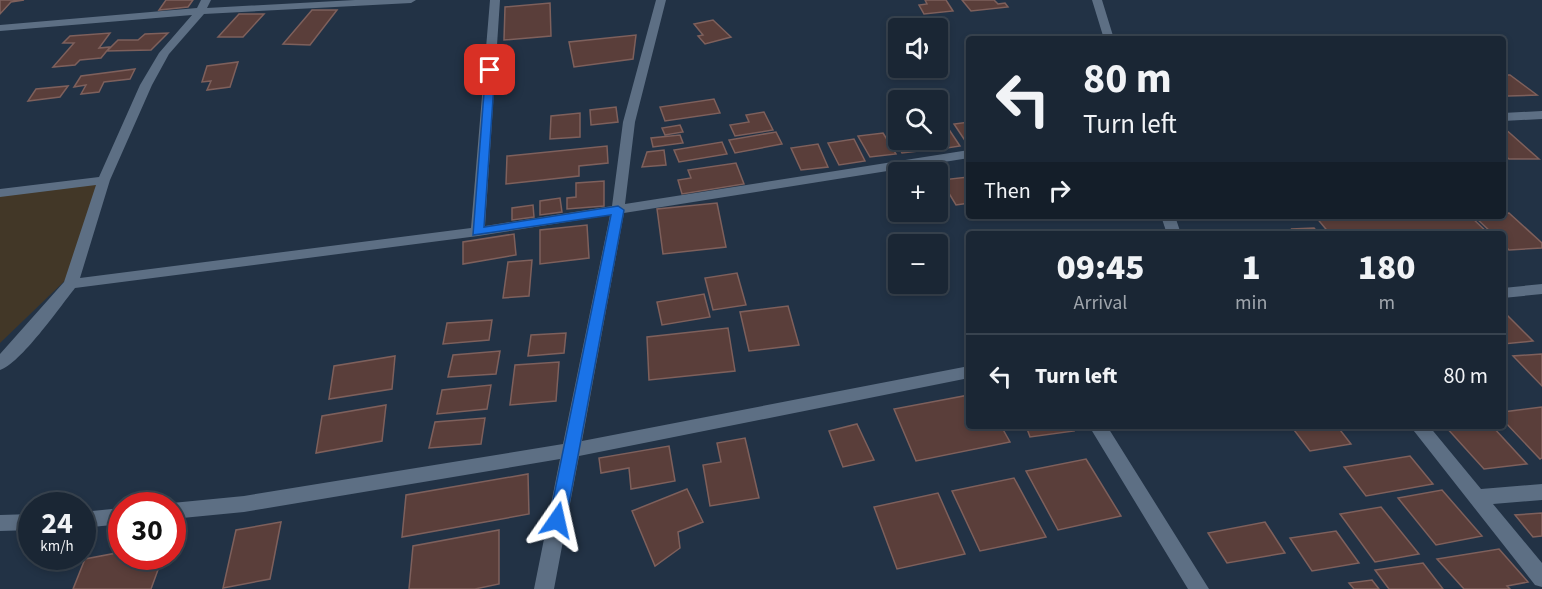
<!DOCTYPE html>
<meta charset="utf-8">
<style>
body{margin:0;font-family:"Source Sans 3",sans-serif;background:#273240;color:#f1f3f6;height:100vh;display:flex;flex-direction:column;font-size:22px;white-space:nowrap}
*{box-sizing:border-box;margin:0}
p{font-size:20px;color:#9fa5ac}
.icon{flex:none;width:33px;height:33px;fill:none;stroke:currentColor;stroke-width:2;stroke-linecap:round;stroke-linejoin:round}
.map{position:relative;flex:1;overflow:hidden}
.side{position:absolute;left:966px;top:231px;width:540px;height:198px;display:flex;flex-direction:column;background:#1a2634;border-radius:6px;box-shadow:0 3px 9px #0003,0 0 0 2px #38434f}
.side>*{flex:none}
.hud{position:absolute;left:966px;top:36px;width:540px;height:183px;border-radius:6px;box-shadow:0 3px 9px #0003,0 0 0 2px #38434f;background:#1a2634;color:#f1f3f6;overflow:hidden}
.controls{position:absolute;left:888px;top:18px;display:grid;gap:12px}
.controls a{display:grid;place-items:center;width:60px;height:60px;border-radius:6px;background:#1a2634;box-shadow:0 3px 9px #0003,0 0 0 2px #38434f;font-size:30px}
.speed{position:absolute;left:18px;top:492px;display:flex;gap:12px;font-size:30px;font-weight:700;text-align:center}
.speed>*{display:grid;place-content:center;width:78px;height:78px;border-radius:50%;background:#1a2634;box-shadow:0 3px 9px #0003,0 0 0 2px #38434f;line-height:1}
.speed small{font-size:15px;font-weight:400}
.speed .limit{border:9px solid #d22;background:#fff;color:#111}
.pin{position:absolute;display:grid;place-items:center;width:51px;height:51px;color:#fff;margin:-26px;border-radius:12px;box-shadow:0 3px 9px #0006}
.me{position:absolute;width:66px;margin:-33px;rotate:11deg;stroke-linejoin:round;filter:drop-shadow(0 0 4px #0008)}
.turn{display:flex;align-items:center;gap:21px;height:126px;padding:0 18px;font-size:27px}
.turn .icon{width:78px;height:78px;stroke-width:2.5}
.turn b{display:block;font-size:42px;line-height:51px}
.then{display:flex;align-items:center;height:57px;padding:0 18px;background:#0003;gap:12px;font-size:22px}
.eta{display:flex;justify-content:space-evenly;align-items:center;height:102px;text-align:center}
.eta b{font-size:36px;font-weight:800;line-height:42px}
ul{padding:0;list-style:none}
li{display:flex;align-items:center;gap:18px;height:84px;padding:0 18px;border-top:2px solid #38434f}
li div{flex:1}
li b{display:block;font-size:22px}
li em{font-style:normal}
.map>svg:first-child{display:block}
</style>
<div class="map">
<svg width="1542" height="589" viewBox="0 0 1542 589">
<rect width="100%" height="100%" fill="#223245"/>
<!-- industrial -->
<path fill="#423727" d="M104,180l-27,89 -77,74v-150z"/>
<!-- building -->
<path fill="#5a3e3a" stroke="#7e605c" stroke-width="1.5" d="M0,0h24l-13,2 -11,12z
M166,0h27l-5,7 -29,3z
M925,0h21l7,11 -29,3 -5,-9 8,-1z
M962,0h32l4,4 7,-1 3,4 -37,4z
M550,3l1,33 -47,4 1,-33z
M312,10h25l-27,35 -27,-1z
M239,14h25l-21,23h-25z
M713,20l18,17 -26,7 -7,-8 5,-1 -9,-11z
M110,33l-11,15 11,-1 -9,11 -21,2 -5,5 -22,2 21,-24h-11l7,-7z
M168,33l-17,17 -44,1 11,-11h20l7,-6z
M636,35l-3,24 -59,8 -5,-25z
M238,62l-8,25 -23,3 4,-9 -9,1 5,-16z
M135,69l-5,10 -26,3 -5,10 -18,2 5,-9 -12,2 7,-11z
M1503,75h7l27,20 -29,1 -5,-4z
M68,86l-8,11 -32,4 8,-12z
M714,99l6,14 -55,8 -5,-14z
M616,107l2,15 -27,3 -1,-15z
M764,112l9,18 -38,6 -5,-11 19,-3 -3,-7z
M580,113v24l-30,2 1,-23z
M969,122v22l-1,1 -14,-21z
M680,125l3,7 -18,3 -3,-7z
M946,125l14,21 -26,4 -6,-10h10v-14z
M1503,127l36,32h-30l-6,-5z
M898,131v9h24l6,10 -26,3 -12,-21z
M776,132l6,12 -47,9 -6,-13z
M883,133l13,21 -26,3 -12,-21z
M680,135l3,8 -30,4 -2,-9z
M854,139l11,22 -26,4 -11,-22z
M722,142l5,12 -48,8 -5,-12z
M818,144l10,23 -27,3 -10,-22z
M607,146l1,17 -29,3v10l-73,8 1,-28z
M664,150l2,15 -24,2 5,-15z
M736,163l8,21 -62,10 -4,-14 13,-2 -3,-8z
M968,177l1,26 -13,2 -15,-25z
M604,181v25l-37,3v-11l9,-1v-14z
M560,198l2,14 -22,3v-14z
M717,203l9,44 -63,7 -6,-45z
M533,205l1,12 -22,3v-12z
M1509,213l33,30v5l-33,2 -6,-6v-10h-10l-19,-18z
M1315,216h155l19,18h-159z
M587,225l2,33 -49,6v-34z
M1314,228l5,6h-23l-4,-5z
M514,234l2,21 -53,9v-22z
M532,260l-3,36 -26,2 5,-36z
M737,273l9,32 -33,5 -8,-32z
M704,294l6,23 -48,8 -5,-23z
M788,306l11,39 -50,6 -9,-39z
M1503,311l30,30 -30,3z
M492,320l-3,20 -46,4 4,-21z
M728,328l7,43 -86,9 -2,-43z
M566,333l-2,20 -36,3 3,-21z
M500,351l-4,23 -48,3 5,-22z
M1542,354v32l-29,-30z
M395,356l-3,33 -63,10 5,-33z
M559,362l-3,39 -46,4 5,-40z
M491,385l-4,24 -50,5 5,-24z
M969,395v31h32l9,16 -94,19 -22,-52z
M386,405l-4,36 -66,12 6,-37z
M1542,407v51l-2,1 -37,-39v-8z
M485,418l-4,26 -52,4 6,-26z
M857,424l17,36 -31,7 -14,-36z
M1026,426h46l2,5 -44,6z
M1291,426h46l14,18 -41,7z
M1445,426h47l35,38 -43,5z
M745,438l14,60 -49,8 -7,-41 18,-3 -4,-19z
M669,446l6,35 -44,8 -2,-21 -28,5 -2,-15z
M1410,456l23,28 -67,12 -22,-29z
M1086,459l35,57 -63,14 -32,-59z
M528,474l1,40 -127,23 4,-42z
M1014,478l32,59 -66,14 -28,-60z
M687,489l16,33 -25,10 2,16 -25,18 -23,-55z
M1442,490l40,46 -46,9 -38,-47z
M938,493l27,61 -68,15 -23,-62z
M1381,507l38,47 -44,8 -35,-48z
M1542,513v23l-9,1 -18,-22z
M281,522l-11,57 -47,9 13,-58z
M1265,522l20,31 -58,10 -19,-30z
M499,530v54l-24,5h-66l4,-43z
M1336,531l23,32 -47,8 -22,-33z
M1499,549l29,33 -21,4 3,3h-46l-27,-30z
M122,552v4h41l-12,33h-78l12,-30z
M1423,563l20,26h-54l-14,-19z
M1372,580l7,9h-25l-5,-6z"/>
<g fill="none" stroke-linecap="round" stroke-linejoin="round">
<!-- minor -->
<path fill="#5d6f84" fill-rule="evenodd" d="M201,0h10l-4,8 148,-8h61l-5,3 -207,11 -35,40 -17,31 -42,95 -30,98 391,-50 19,-228h10l-15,226 127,-20 11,-84 33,-122h10l-31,122 -10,82 344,-54v8l-345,55 -42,228 387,-75v12l-390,78 -25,133h-20l26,-130 -316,53 -72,7v-13h-7l7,-3 72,-7 319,-52 47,-229 -132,21 -403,52c-15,19 -55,76 -75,82v-16l64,-72 32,-97 -96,12v-8l99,-12 41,-92 19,-32 33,-38 -192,16v-6l197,-17z
M1092,0h10l12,39h-10z
M1542,111v8l-39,2v-8z
M1161,216h14l6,18h-14z
M1542,284v10l-39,4v-10z
M1089,426h18l102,163h-21z
M1410,426h19l52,63 61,-5v16l-49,4 49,59v24l-7,-2z
M122,508v16l-40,4v-16z
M32,514v16l-32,1v-16z"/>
</g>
<!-- route -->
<path fill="#1a73e8" stroke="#114b97" stroke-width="1.5" d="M486,67l9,3 -11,157 134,-21 6,4 -58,310 -2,5 -7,2 -6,-2 -2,-5 62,-305 -138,20z"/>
</svg>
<div class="controls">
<a><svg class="icon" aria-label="sound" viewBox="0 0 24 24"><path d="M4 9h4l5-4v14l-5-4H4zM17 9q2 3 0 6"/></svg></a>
<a><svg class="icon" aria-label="search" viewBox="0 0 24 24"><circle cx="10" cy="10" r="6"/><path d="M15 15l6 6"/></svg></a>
<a>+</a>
<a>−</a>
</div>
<div class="speed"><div>24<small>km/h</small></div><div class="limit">30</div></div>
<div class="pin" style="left:490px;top:70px;background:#d93025"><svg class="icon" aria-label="arrive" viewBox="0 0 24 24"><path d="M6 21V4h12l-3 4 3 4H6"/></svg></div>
<svg class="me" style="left:557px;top:520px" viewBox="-20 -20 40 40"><path d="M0-17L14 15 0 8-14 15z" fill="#1a73e8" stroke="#fff" stroke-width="4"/></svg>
<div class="hud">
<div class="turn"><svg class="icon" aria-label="left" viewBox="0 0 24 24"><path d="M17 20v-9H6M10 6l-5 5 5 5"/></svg><div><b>80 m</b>Turn left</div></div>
<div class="then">Then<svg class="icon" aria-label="right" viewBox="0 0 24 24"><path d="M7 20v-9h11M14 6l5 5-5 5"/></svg></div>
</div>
<section class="side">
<div class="eta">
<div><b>09:45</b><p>Arrival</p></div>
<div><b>1</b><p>min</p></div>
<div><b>180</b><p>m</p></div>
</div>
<ul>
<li><svg class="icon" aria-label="left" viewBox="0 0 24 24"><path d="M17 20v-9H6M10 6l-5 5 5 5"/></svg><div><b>Turn left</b></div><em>80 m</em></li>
</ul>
</section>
</div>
